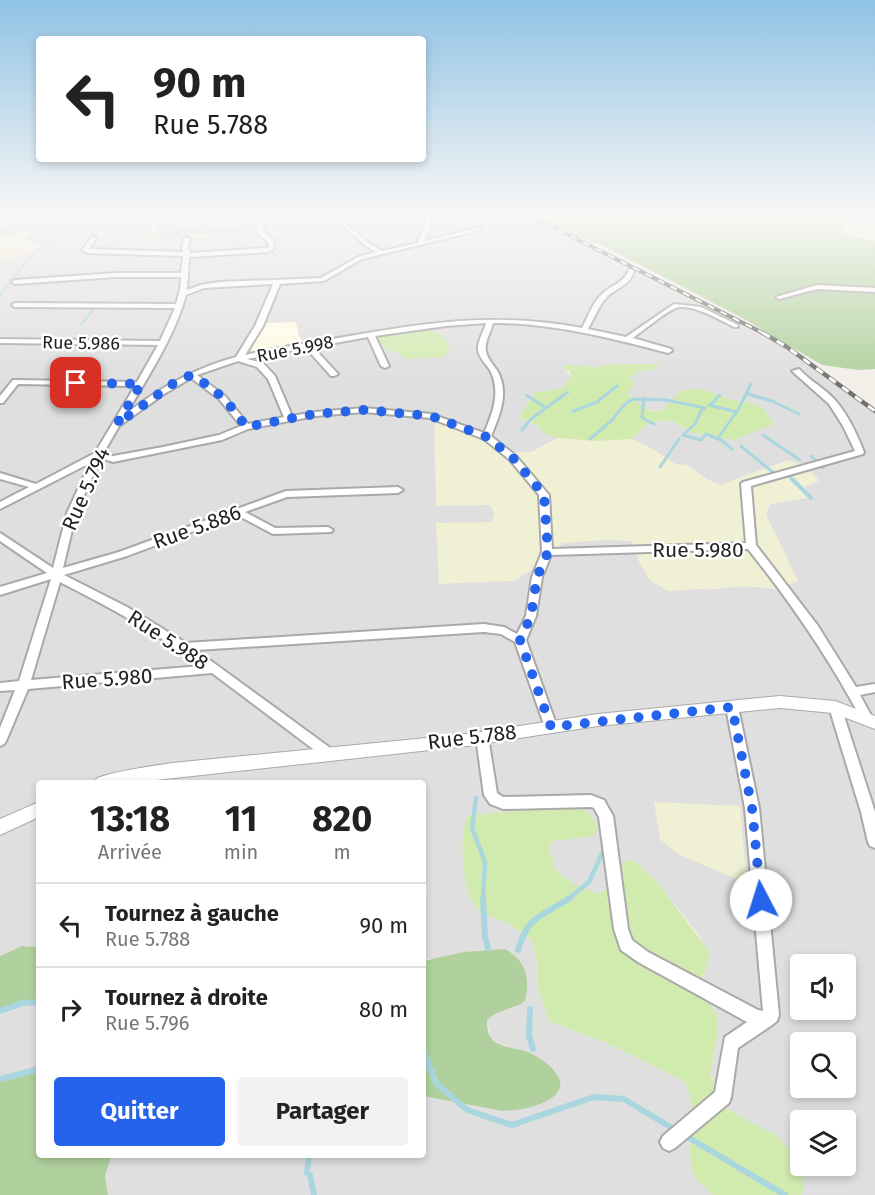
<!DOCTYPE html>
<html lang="fr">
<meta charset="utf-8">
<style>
body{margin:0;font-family:"Fira Sans",sans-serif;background:#f2f2f2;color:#222;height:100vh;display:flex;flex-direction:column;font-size:22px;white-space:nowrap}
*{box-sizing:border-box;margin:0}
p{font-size:20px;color:#767676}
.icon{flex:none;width:33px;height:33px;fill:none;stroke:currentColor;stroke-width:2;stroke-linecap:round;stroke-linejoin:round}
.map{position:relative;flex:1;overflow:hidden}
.drawer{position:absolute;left:36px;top:780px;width:390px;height:378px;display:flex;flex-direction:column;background:#fff;border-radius:6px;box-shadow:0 3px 9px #0003}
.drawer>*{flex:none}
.banner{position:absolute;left:36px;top:36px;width:390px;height:126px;border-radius:6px;box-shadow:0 3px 9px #0003;background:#fff;color:#222;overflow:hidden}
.tools{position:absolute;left:790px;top:954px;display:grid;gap:12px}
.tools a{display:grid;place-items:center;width:66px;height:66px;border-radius:6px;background:#fff;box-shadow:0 3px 9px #0003;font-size:30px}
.pin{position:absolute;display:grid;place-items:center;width:51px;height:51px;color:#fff;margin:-26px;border-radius:12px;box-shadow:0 3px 9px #0006}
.me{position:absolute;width:66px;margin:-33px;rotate:355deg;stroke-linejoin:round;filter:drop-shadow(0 0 4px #0008)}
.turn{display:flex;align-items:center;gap:21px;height:126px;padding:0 18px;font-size:27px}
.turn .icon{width:78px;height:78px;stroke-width:2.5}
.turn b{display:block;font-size:42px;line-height:51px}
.eta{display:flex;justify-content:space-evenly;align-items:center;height:102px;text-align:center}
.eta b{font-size:36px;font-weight:700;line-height:42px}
.primary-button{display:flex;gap:12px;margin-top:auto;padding:12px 18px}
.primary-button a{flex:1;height:69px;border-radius:6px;background:#2563eb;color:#fff;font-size:24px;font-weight:700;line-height:69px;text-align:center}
.primary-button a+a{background:#f2f2f2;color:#222}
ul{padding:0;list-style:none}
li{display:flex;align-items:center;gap:18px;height:84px;padding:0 18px;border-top:2px solid #e0e0e0}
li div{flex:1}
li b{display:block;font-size:22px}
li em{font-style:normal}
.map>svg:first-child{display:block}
</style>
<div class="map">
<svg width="875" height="1195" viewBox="0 0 875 1195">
<rect width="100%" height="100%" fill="#f2eee8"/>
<!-- residential -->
<path fill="#e0dfdf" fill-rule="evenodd" d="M0,217h533l222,111 32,19 88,64v784h-74l3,-6 -2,-12 -9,-23 -16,-18 -49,-26 -18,-37 8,-39 -1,-19 -15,-25 -1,-9 8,-22 -10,-24 -44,-56 -19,-16 -21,1 -10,26 -7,4 -23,-9 -20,-15 -6,-23 3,-7 42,-4 -34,-30 -38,7 -23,-1 -15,101 22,9 27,20 5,26 -1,17 12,36 57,22 79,39 7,20 -4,21 9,57 16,15h-605l-3,-19 7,-21h311v-59l78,15 11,-1 47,-33 -4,-7 -23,-17 -35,-10 -6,-4 -4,-18 7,-8 23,-6 -87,-49 -7,3v-43l4,-28 -4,-13v-94h-384v164l-17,-1 -22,10v-695l33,-9 9,-8 -10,-1 -7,-4 11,-4 4,-4 -25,-2 -15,5zM428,329l13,4 3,7 -42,13 -27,-10 1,-6zM611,364h48l-23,8 -7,6 -1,16 14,14 15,3 10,-4 10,-13 34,-1 26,9 19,2 -21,36 -42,-7 -19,-12 -15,-1 -14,6 -14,13 22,10 22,15 12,1 21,15 12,5 99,-4 -14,5 1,12 -36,6 -4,11 32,66 -20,8 -34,-3 -40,4 -64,-26 -8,-24h-30l-40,3 -9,14 -40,24 -22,-59 4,-8 -61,-98 39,10 42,26h17l25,-14 -12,-4 -7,-8 -19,-9 14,-23 28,-5 10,-12 -8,-10 2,-2 34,2zM801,964h45v46h-45zM801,1042h45v46h-45zM801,1120h45v46h-45z
M39,1003v66l-39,10v-69z"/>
<!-- education -->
<path fill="#fffde4" d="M296,322l3,14 5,8 -54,10 13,-31z"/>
<!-- farmland -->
<path fill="#f0f0d4" d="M156,221l6,1 -1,13 28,-4 26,1 -3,4 -9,1 -20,-1 -19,3 -18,-1 7,-5 -2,-9z
M15,229l26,2 -16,8 7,4 10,1 -9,8 -33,9v-27z
M434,416l39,10 42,26h17l25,-14 41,3 33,-2 22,10 22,15 12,1 21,15 12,5 68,-25 16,5 15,15 -14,6 2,12 -37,6 -4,11 32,66 -20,8 -34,-3 -76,5 -18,-11 -10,-16 -8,-23 -30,-1 -40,3 -9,14 -40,24 -74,3 -3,-61 55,-1 4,-8 -5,-9 -54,1z
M654,802l86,4 7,78 -69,-30 -18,-15z"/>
<!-- grass -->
<path fill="#d1ebaf" d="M428,329l16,6v5l4,3 1,7 -6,7 -35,2c-9,-8 -28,-9 -34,-20l2,-2z
M610,364h50l-7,6c-9,-2 -17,2 -24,8l5,4 -6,12c42,42 35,-5 64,-5 15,-1 30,9 44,12 8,2 16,1 23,5 7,5 10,10 14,18l-38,16 -42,-7 -19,-12 -15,-1 -14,6 -14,13 -33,2 -41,-3 -12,-4 -7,-8 -19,-9 16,-25 26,-3 10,-12 -1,-5 -8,-5 3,-2 34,2z
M560,806c21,4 31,0 38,24l-4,6 -42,5 -3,6 6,23 20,15 23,9 7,-4 10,-26 14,-4 7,3 19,16 53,71 1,9 -8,22 1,9 15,25 1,19 -8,40 18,36 49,26 16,18 9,23 2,12 -3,6h-88l-16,-15 -6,-11 -3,-46 4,-21 -7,-20 -79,-39 -57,-22 -12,-36 1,-17 -5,-26c-8,-6 -17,-14 -26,-19 -10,-5 -20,-6 -29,-14 -16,-13 -20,-76 -10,-93 31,-4 61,-5 92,-10z"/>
<!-- forest -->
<path fill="#b0d19d" d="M537,217h304l9,4 -10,8 12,8 23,4v128l-17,1 -36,-5 -76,-45 -138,-72 -32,-12z
M22,946l17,1v56l-39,6v-53z
M505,949c22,12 25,30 20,52 -12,10 -28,7 -38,20 0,7 1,16 8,21 11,7 27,6 39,13 58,34 8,55 -32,56l-79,-15v-135l41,-9z
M39,1069v86h73l-7,21 3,19h-108v-116z"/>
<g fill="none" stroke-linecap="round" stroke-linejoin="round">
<!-- stream-far4 -->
<path stroke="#a9d6df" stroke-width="2" d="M95,222l13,-5
M188,236l10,-6
M0,295l33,-42 15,-8 -21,-7 11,-4 4,-5
M81,325l15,-19"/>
<!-- stream-far3 -->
<path stroke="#a9d6df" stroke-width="3" d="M748,394l24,7 27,13
M526,395l20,13
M644,398l-2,20 12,6
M709,405l28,7
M710,405l10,-10
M573,411l24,-9 20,-16
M522,430l9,-11 37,-27
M763,435l37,25
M718,438l20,-28 13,-26
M590,439l21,-18 15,-18 8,-4 32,1 39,8 -4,3 -6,13 -12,11 18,5 5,-6 15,6 11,9
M741,446l34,28
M811,456l12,12
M660,467l19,-28
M787,474l7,7"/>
<!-- stream-far2 -->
<path stroke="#a9d6df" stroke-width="4" d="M792,479l19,19"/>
<!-- stream-far1 -->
<path stroke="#a9d6df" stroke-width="4.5" d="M476,798l-4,30 13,34 -2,38
M567,900l22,-18 15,-33"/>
<!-- stream -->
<path stroke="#a9d6df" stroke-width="6" d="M483,898l2,39 3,11
M518,950c10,-35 24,-34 52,-52
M530,1009l-1,27 4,13
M0,1011l23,-8 14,-1 2,2
M423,1050l13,33 31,27 45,15 82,-28 30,2 53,32
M0,1079l39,-10
M686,1136l99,59
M309,1155l-2,18 3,2 4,20"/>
<!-- river -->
<path fill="#a9d6df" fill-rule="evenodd" d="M133,217l38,2 2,3 -3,8c27,-6 54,-2 81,-5 15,-1 28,-8 42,-8l-4,8c-33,10 -64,7 -97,9 -10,0 -19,4 -28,5l-9,-5 4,-9 -8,-1 -48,4 -22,-2 -3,7 -5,1 -54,-2 -19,5v-8l19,-5 49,2 2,-6z"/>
<defs>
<path id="minor" d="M194,217h6v11l-5,-1z
M256,217h6l2,16 9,7 1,9 -6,3 -79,5 -2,33 14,-5 18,-3 102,-4 37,-21 18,-5 -10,-6 -33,-29h6l31,27 12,7 35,-8 8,-18v-8h6v8l-7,16 54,-13 3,2 -119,29 -38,22 -44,3 -17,42 -18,29c33,-8 66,-12 99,-18 85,-15 152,-25 238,-9 6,-11 10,-24 19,-33 11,-11 21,-10 28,-25l2,-1 3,2c-4,15 -19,17 -28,27 -8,9 -12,21 -18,31l38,8 48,-33 27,3 37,18v2h-4c-14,-7 -43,-24 -58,-19 -9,3 -35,24 -43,30l38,11 1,2 -4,2c-58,-15 -115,-30 -175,-30 -2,9 -9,19 -7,28 1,8 8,14 12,21 11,21 2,43 -7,64l25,20 33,39 3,54 194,-6 -5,-59 2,-2 112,-31 -12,-25 -14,-22 -37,-33 7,-2c9,10 20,16 30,25 16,14 27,38 35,58l-1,2 -112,32 5,59 62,81 38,61 19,-3v8l-15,3 13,24 -2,3 -4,2 -4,-2c-33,-62 -71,-118 -115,-173l-197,6 -9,22 -6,39 -10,24 31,87 -2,3 -4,2 -4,-2 -2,-3 -30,-85 -14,-8 -17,-2 -288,18 137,100 2,4 -2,4 -4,1 -4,-1 -113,-85 -184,16 -22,52 -2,3 -4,2v-18l15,-38 -15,1v-8l19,-2 32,-102 -51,16v-8l47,-14 -47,-32v-8l53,35 14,-55 23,-50 -90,46v-7l29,-15 -29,-8v-6l36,11 59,-31 40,-67 -117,-2 -15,19h-3v-7l13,-16h3l121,2 21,-37 -158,-2v-4l160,2 15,-33 -160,-1 -3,-2 3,-2 161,1 4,-14 1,-13h-65l-101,7 -3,-2 3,-2 101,-7h65l2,-17 -96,-3 -5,-3 11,-14 3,2 -7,11 94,3 -1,-4 2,-9 3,-2 3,2 -2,9 2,5 77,-5 2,-1 -2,-6 -9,-7zM273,284l-18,42 -19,31c-41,11 -75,30 -109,56 21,-37 47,-75 59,-118l18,-7zM486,323c-2,9 -9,18 -8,27 1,8 8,14 12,20 11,21 3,43 -6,63l-53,-19 -67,-6 -49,4 -23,4 -17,-40 -12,-13 -16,-4 59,-11 25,28h3l4,-2 -25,-27 55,-10 13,29 4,2 4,-2 -14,-30 71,-10zM238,361l19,6 11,12 16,38 -36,7 -23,-28 -28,-21zM191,378l28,21 22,27 -22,9 -56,12 -50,9 -10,-2 16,-28 45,-32zM364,412l66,6 54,21 26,21 29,35 3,57 -10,25 -6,39 -9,18 -13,-7 -20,-3 -298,19 -59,-36 -63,-32 63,-19 110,-41 36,19 58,-2 2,-2 -5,-3 -53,1 -30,-16 42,-15 111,-4 5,-3 -5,-3 -112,4 -167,61 -56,16 13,-55 25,-55 12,4 109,-22 26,-11 67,-13zM60,582c49,25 97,51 141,84l-170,14z
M817,285l58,3v4l-58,-3 -38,10 -3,-2z
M732,702l4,2 2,3 21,101 20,207 -2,6 -5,4 -34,23 -7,49 -2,6 -54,45 -6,3 -6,-3 -3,-6 3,-6 52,-44 10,-55 22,-15 -109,-60 -17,-12 -7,-21 -15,-112 -5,-9 -3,-1 -88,2 -13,-5 -6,-9 -8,-58 2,-3 4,-2 4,2 2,3 9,56 6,4 88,-2 13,5 9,16 15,113 4,11 16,12 110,58 5,1 -18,-203 -19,-101 2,-3z
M835,702l4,2 2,3 34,105v36l-5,-2 -2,-4 -7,-30 -32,-105 2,-3z"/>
<path id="tertiary" d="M780,696l55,5 40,15v13l-42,-16 -53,-5 -182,18 -131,20 -338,37h-34l2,-5c24,-8 50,-11 75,-15l295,-29 131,-20z
M39,802v15l-39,18v-16z"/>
</defs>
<!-- minor casing -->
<use href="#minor" stroke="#a9a9a9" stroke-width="4"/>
<!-- tertiary casing -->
<use href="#tertiary" stroke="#a9a9a9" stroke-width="2"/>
<!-- minor -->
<use href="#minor" fill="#fff" fill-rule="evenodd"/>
<!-- tertiary -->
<use href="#tertiary" fill="#fff" fill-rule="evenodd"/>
<defs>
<path id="rail-far1" d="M533,217l232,117"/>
<path id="rail" d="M763,333l24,14 88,64"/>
</defs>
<!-- rail-far1 casing -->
<use href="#rail-far1" stroke="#707070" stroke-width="4"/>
<!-- rail casing -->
<use href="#rail" stroke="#707070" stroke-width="4.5"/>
<!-- rail-far1 -->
<use href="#rail-far1" stroke="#fff" stroke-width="2" stroke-dasharray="7" stroke-linecap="butt"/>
<!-- rail -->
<use href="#rail" stroke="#fff" stroke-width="3" stroke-dasharray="8" stroke-linecap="butt"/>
</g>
<!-- sky -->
<linearGradient id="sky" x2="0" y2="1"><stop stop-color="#8fc2e4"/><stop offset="0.56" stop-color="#f9f7f5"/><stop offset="1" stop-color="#f9f7f5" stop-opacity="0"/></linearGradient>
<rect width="875" height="385" fill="url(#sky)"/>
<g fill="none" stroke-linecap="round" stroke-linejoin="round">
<!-- route -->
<path stroke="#2563eb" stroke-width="10" stroke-dasharray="0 18" d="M76,383l65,1 -24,40 57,-41 17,-8c26,15 38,27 55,52l69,-13 49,-4 67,6 56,21 26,21 31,37 4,57 -11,25 -6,39 -11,24 31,87 181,-20 20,101 9,92"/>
</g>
<g text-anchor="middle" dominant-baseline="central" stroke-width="5" stroke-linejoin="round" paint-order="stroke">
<!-- far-street labels -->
<g font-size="18" fill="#222" stroke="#fff">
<text transform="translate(81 343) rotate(1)">Rue 5.986</text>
<text transform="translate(295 349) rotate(-11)">Rue 5.998</text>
</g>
<!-- street labels -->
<g font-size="21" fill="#222" stroke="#fff">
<text transform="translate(86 489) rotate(-66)">Rue 5.794</text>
<text transform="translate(197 527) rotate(-20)">Rue 5.886</text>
<text x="698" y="550">Rue 5.980</text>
<text transform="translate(168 640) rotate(33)">Rue 5.988</text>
<text transform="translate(107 679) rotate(-4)">Rue 5.980</text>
<text transform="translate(472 737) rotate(-7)">Rue 5.788</text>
</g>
</g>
</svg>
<div class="tools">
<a><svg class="icon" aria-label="sound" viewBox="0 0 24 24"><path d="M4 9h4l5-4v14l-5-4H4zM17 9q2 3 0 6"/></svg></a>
<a><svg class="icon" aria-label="search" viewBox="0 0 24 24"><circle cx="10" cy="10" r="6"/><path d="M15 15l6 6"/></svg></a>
<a><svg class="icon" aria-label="layers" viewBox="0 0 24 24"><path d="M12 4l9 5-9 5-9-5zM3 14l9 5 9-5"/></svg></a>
</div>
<div class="pin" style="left:76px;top:383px;background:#d93025"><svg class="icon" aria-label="arrive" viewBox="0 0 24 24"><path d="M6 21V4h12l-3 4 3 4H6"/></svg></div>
<svg class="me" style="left:761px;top:900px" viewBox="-20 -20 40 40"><circle r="19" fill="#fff"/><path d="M0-13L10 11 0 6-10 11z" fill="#2563eb"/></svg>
<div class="banner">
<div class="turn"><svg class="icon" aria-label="left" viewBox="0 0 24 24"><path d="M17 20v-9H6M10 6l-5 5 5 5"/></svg><div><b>90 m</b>Rue 5.788</div></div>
</div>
<section class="drawer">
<div class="eta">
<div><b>13:18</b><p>Arrivée</p></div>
<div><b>11</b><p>min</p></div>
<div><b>820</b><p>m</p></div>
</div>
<ul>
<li><svg class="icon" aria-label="left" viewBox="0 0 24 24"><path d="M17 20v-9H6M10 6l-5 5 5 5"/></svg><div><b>Tournez à gauche</b><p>Rue 5.788</p></div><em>90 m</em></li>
<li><svg class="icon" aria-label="right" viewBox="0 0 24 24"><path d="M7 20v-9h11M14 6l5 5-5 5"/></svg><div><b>Tournez à droite</b><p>Rue 5.796</p></div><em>80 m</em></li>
</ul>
<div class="primary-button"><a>Quitter</a><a>Partager</a></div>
</section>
</div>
